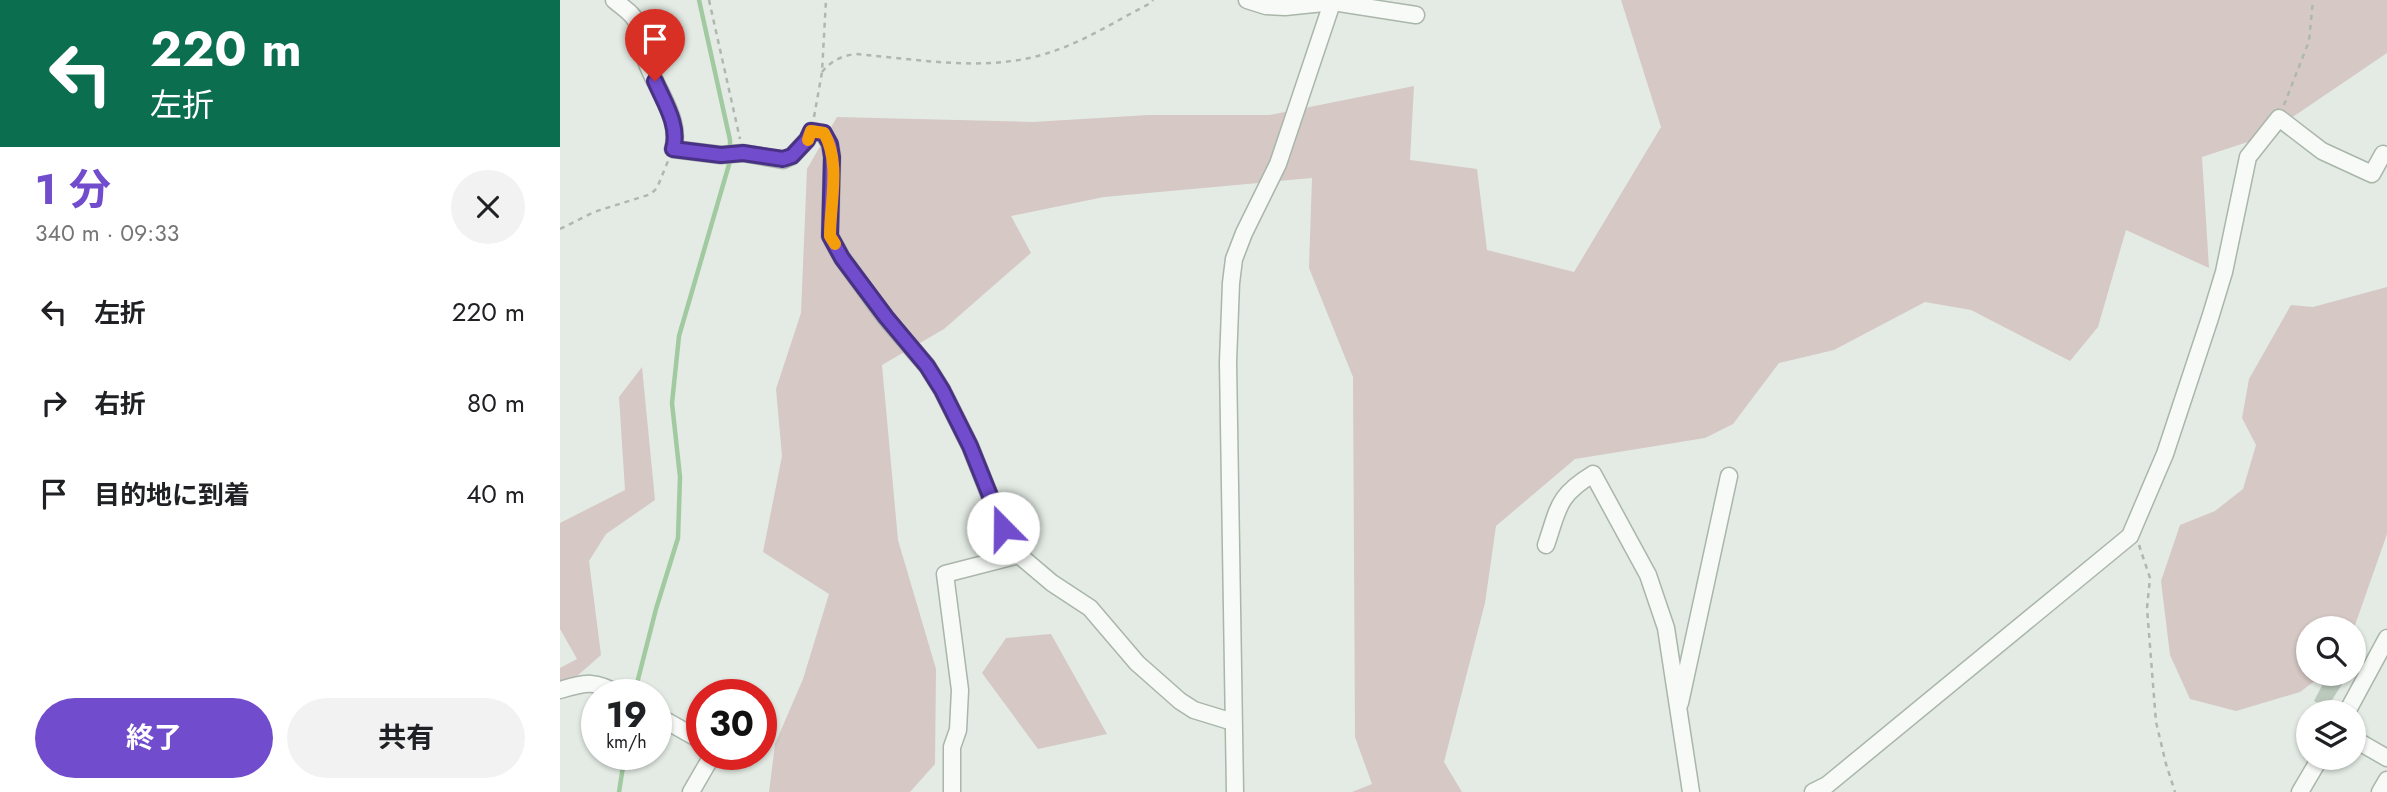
<!DOCTYPE html>
<html lang="ja">
<meta charset="utf-8">
<style>
body{margin:0;font-family:Jost,"Noto Sans JP",sans-serif;background:#f2f2f2;color:#202124;height:100vh;display:flex;flex-direction:column;font-size:26px;white-space:nowrap}
*{box-sizing:border-box;margin:0}
p{font-size:23px;color:#757577}
.icon{flex:none;width:38px;height:38px;fill:none;stroke:currentColor;stroke-width:2;stroke-linecap:round;stroke-linejoin:round}
.map{position:relative;flex:1;overflow:hidden}
.drawer{display:flex;flex-direction:column;background:#fff;width:560px}
.drawer>*{flex:none}
.guide{background:#0b6e4f;color:#fff;overflow:hidden}
.fabs{position:absolute;left:1736px;top:616px;display:grid;gap:14px}
.fabs a{display:grid;place-items:center;width:70px;height:70px;border-radius:50%;background:#fff;box-shadow:0 2px 5px #0004;font-size:35px}
.speed{position:absolute;left:21px;top:679px;display:flex;gap:14px;font-size:35px;font-weight:700;text-align:center}
.speed>*{display:grid;place-content:center;width:91px;height:91px;border-radius:50%;background:#fff;box-shadow:0 2px 5px #0004;line-height:1}
.speed small{font-size:18px;font-weight:400}
.speed .limit{border:10px solid #d22;background:#fff;color:#111}
.pin{position:absolute;display:grid;place-items:center;width:60px;height:60px;color:#fff;margin:-72px -30px;border-radius:50% 50% 50% 0;rotate:-45deg;box-shadow:0 0 7px #0007}
.pin .icon{rotate:45deg}
.me{position:absolute;width:77px;margin:-38px;rotate:338deg;stroke-linejoin:round;filter:drop-shadow(0 0 5px #0008)}
.turn{display:flex;align-items:center;gap:24px;height:147px;padding:0 35px;font-size:32px}
.turn .icon{width:91px;height:91px;stroke-width:2.5}
.turn b{display:block;font-size:49px;line-height:60px}
.round{display:grid;place-items:center;flex:none;width:74px;height:74px;border-radius:37px;background:#f2f2f2}
.overview{display:flex;align-items:center;justify-content:space-between;height:119px;padding:0 35px}
h1{font-size:42px;font-weight:700;line-height:52px;color:#714ccd}
.cta{display:flex;gap:14px;margin-top:auto;padding:14px 35px}
.cta a{flex:1;height:80px;border-radius:42px;background:#714ccd;color:#fff;font-size:28px;font-weight:700;line-height:80px;text-align:center}
.cta a+a{background:#f2f2f2;color:#202124}
ul{padding:0;list-style:none}
li{display:flex;align-items:center;gap:21px;height:91px;padding:0 35px}
li div{flex:1}
li b{display:block;font-size:26px}
li em{font-style:normal}
main{display:flex;flex:1;min-height:0}
.map>svg:first-child{display:block}
</style>
<main>
<section class="drawer">
<div class="guide">
<div class="turn"><svg class="icon" aria-label="left" viewBox="0 0 24 24"><path d="M17 20v-9H6M10 6l-5 5 5 5"/></svg><div><b>220 m</b>左折</div></div>
</div>
<div class="overview"><div><h1>1 分</h1><p>340 m · 09:33</p></div><a class="round"><svg class="icon" aria-label="close" viewBox="0 0 24 24"><path d="M6 6l12 12M18 6L6 18"/></svg></a></div>
<ul>
<li><svg class="icon" aria-label="left" viewBox="0 0 24 24"><path d="M17 20v-9H6M10 6l-5 5 5 5"/></svg><div><b>左折</b></div><em>220 m</em></li>
<li><svg class="icon" aria-label="right" viewBox="0 0 24 24"><path d="M7 20v-9h11M14 6l5 5-5 5"/></svg><div><b>右折</b></div><em>80 m</em></li>
<li><svg class="icon" aria-label="arrive" viewBox="0 0 24 24"><path d="M6 21V4h12l-3 4 3 4H6"/></svg><div><b>目的地に到着</b></div><em>40 m</em></li>
</ul>
<div class="cta"><a>終了</a><a>共有</a></div>
</section>
<div class="map">
<svg width="1827" height="792" viewBox="0 0 1827 792">
<rect width="100%" height="100%" fill="#e4ebe4"/>
<!-- green -->
<path fill="#d5c8c5" d="M1061,0h766v53l-124,84 -61,20 7,111 -83,-38 -28,97 -28,34 -99,-51 -46,-8 -91,48 -55,13 -46,61 -28,14 -130,21 -79,67 -11,77 -41,159 18,30h-110l20,-8 -17,-47 -2,-360 -44,-109 3,-90 -208,19 -93,19 20,37 -87,76 -62,36 16,175 38,129 -1,95 -25,28h-141l6,-48 28,-65 26,-85 -66,-42 19,-96 -6,-67 25,-76 6,-144 30,-52 196,5 115,-7h122l144,-29 -4,74 67,9 10,81 87,22 87,-145z
M1827,287v247l-33,94h-46v46h16l-24,18 -64,19 -46,-12 -20,-44 -9,-74 19,-56 35,-14 28,-22 13,-44 -14,-27 7,-39 42,-74 22,2z
M82,367l13,133 -49,34 -17,27 12,94 -41,36v-23l17,-9 -17,-30v-106l65,-33 -6,-93z
M491,634l56,100 -69,15 -56,-76 24,-35z"/>
<g fill="none" stroke-linecap="round" stroke-linejoin="round">
<!-- stream -->
<path stroke="#a2caa0" stroke-width="4.5" d="M74,695l22,-86 22,-71 2,-61 -8,-74 7,-67 51,-175v-21l-31,-140
M59,792l6,-38"/>
</g>
<!-- building -->
<path fill="#bbc9bc" d="M1768,674l16,7 -17,27 -13,-7z"/>
<g fill="none" stroke-linecap="round" stroke-linejoin="round">
<defs>
<path id="street" d="M54,0c8,7 19,13 23,23 6,11 5,26 9,38 9,26 36,59 27,88l48,6 22,-2 40,7 9,-4 15,-16 5,-9 11,2 7,11 2,13 -2,79 12,22 43,59 42,49 15,24 28,56 33,83 16,26 33,28 38,25 47,55 43,38 14,9 39,12
M687,0l19,6 19,1 48,-5 83,13
M986,545c13,-38 11,-49 47,-71l55,101 18,53 25,164
M0,690c27,-8 35,-10 61,5
M1120,703l49,-227
M1787,712l40,-74
M96,715l46,26
M1794,739l33,19
M131,792l22,-38
M392,792v-45l6,-17 2,-40 -15,-116 74,-19
M675,792l-7,-430 3,-79 3,-24 10,-26 34,-69 55,-164
M1253,792l14,-7 303,-249 35,-82 45,-136 14,-46 24,-115 31,-39 43,33 50,23 11,-20
M1740,792l20,-34
M1820,792l7,-12"/>
</defs>
<!-- street casing -->
<use href="#street" stroke="#a9b6a9" stroke-width="19"/>
<!-- path -->
<path stroke="#aeb8ae" stroke-width="2.5" stroke-dasharray="5 5" stroke-linecap="butt" d="M149,0l31,139
M262,72c9,-11 19,-16 33,-18 64,5 130,19 193,-1 36,-11 69,-33 103,-50l2,-3
M1724,105l25,-64 4,-41
M254,117l8,-45 4,-72
M0,229l34,-17 57,-18 6,-6 11,-27
M1579,545l11,33 -3,30 9,114 10,42 9,28"/>
<!-- street -->
<use href="#street" stroke="#f7faf7" stroke-width="16"/>
</g>
<g fill="none" stroke-linecap="round" stroke-linejoin="round">
<defs>
<path id="route" d="M95,81c9,21 25,45 18,68l48,6 22,-2 40,6 9,-3 15,-16 4,-9 13,2 6,11 2,13 -2,79 12,22 44,59 41,49 15,24 28,56 33,82"/>
</defs>
<!-- route casing -->
<use href="#route" stroke="#493185" stroke-width="18"/>
<!-- route -->
<use href="#route" stroke="#714ccd" stroke-width="12"/>
<!-- slow -->
<path stroke="#f59e0b" stroke-width="12" d="M248,140l3,-9 13,2c17,29 6,70 6,103l5,8"/>
</g>
</svg>
<div class="fabs">
<a><svg class="icon" aria-label="search" viewBox="0 0 24 24"><circle cx="10" cy="10" r="6"/><path d="M15 15l6 6"/></svg></a>
<a><svg class="icon" aria-label="layers" viewBox="0 0 24 24"><path d="M12 4l9 5-9 5-9-5zM3 14l9 5 9-5"/></svg></a>
</div>
<div class="speed"><div>19<small>km/h</small></div><div class="limit">30</div></div>
<div class="pin" style="left:95px;top:81px;background:#d93025"><svg class="icon" aria-label="arrive" viewBox="0 0 24 24"><path d="M6 21V4h12l-3 4 3 4H6"/></svg></div>
<svg class="me" style="left:443px;top:528px" viewBox="-20 -20 40 40"><circle r="19" fill="#fff"/><path d="M0-13L10 11 0 6-10 11z" fill="#714ccd"/></svg>
</div>
</main>
